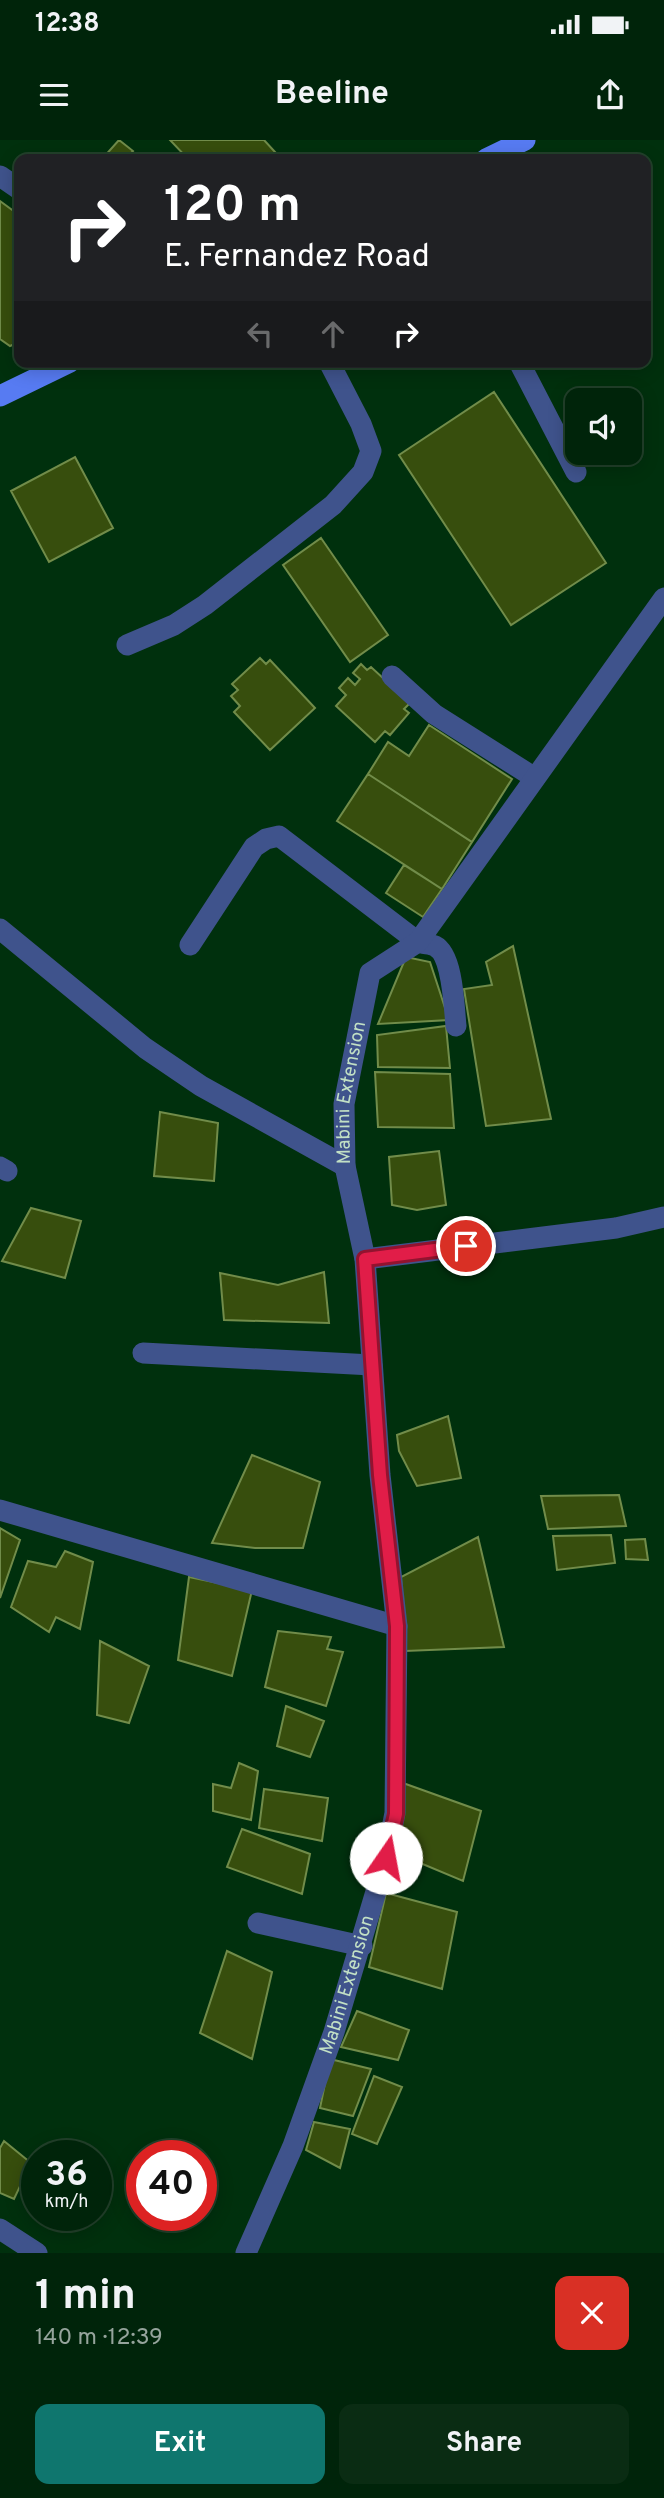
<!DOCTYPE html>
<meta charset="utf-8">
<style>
body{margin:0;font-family:Overpass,sans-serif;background:#0a2c13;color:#f1f3f6;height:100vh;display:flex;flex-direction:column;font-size:26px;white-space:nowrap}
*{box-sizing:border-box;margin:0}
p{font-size:23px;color:#95a49c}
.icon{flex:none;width:38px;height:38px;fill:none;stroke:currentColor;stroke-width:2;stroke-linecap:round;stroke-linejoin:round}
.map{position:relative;height:2113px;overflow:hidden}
.sheet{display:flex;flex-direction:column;background:#00240a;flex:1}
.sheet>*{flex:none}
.banner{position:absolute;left:14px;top:14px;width:637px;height:214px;border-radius:14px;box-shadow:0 4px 18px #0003,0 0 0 2px #22412b;background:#202124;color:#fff;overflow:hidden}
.fabs{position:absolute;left:565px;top:248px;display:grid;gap:14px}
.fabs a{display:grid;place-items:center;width:77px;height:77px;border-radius:14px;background:#00240a;box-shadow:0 4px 18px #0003,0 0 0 2px #22412b;font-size:35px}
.speed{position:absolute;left:21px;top:2000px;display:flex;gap:14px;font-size:35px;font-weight:700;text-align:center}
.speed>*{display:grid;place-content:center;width:91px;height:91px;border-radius:50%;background:#00240a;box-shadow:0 4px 18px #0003,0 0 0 2px #22412b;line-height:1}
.speed small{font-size:18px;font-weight:400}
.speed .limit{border:10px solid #d22;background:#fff;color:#111}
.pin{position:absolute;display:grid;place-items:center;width:60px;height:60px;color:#fff;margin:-30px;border:4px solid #fff;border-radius:50%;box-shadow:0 2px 7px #0007}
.me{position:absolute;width:77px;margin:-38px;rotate:12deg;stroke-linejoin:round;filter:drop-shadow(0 0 5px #0008)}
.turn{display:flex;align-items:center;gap:24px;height:147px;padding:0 35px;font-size:32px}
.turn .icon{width:91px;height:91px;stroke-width:2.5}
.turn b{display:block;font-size:49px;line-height:60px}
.lanes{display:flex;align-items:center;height:66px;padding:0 35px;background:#0003;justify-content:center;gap:35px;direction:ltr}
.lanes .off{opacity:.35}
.round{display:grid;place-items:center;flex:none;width:74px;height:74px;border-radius:14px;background:#0a2c13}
.headline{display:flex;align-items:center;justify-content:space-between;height:119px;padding:0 35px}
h1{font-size:42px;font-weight:700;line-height:52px}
.primary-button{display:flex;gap:14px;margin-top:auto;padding:14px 35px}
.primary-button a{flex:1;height:80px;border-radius:14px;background:#0f766e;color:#fff;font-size:28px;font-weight:700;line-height:80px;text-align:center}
.primary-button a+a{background:#0a2c13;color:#f1f3f6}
.status{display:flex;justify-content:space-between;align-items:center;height:49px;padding:0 35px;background:#00240a;direction:ltr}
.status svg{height:19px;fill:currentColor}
header{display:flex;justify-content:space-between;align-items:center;height:91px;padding:0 35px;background:#00240a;font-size:32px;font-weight:700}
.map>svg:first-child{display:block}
</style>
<div class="status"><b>12:38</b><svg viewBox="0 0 49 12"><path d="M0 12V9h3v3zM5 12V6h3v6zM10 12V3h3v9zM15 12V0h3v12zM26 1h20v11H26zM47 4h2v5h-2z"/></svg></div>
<header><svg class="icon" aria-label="menu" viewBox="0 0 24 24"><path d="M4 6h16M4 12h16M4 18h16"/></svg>Beeline<svg class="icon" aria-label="share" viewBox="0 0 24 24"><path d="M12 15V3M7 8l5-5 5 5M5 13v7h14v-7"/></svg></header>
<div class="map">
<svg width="664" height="2113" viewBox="0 0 664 2113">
<rect width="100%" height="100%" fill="#00300d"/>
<!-- building -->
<path fill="#374e0d" stroke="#718c4a" stroke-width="2" d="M119,0l14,11 -8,8h-23z
M170,0h94l11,12 -8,7h-79z
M0,61l19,14v127l-9,4 -10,-7z
M494,252l112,171 -95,62 -112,-170z
M75,317l38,71 -64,34 -38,-71z
M321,398l67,97 -38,27 -67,-97z
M260,518l6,6 4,-4 45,48 -45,42 -36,-38 6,-6 -9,-10 7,-6 -6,-6z
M361,524l6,6 4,-3 39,36 -6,6 5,4 -19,22 -5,-4 -10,11 -39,-36 10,-11 -7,-7 9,-10 7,7 5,-6 -7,-6z
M429,585l83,54 -40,63 -104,-68 20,-32 21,14z
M368,634l104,68 -30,47 -105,-68z
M404,725l38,24 -19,28 -37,-24z
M513,806l38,173 -65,7 -22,-137 28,-4 -6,-23z
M406,817l24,5 19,58 -71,4z
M446,886l4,42 -72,-1 -1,-32z
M375,932l75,2 4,54 -76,-1z
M160,972l58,11 -4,58 -60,-5z
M439,1011l7,54 -29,5 -25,-5 -3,-48z
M31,1068l50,13 -16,57 -63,-17z
M324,1132l5,51 -105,-3 -4,-47 58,12z
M448,1276l13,62 -44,8 -18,-35 -2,-16z
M252,1315l68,27 -17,66h-48l-43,-5z
M619,1355l7,31 -78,3 -7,-33z
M0,1388l20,12 -20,58z
M611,1395l4,28 -58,7 -4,-34z
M478,1397l26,110 -99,4 -4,-74z
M645,1399l3,21 -22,-1 -1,-19z
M65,1411l28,11 -13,67 -24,-12 -7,15 -38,-25 17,-46 28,6z
M189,1437l63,13 -20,86 -54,-16z
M278,1491l53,6 -4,12 16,3 -17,54 -61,-19z
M100,1501l49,25 -20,57 -32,-8z
M286,1566l38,15 -14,36 -33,-11z
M239,1623l19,8 -7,49 -38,-9v-27l18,4z
M403,1643l78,28 -18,70 -69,-29z
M264,1649l64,9 -6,43 -63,-13z
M242,1689l68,25 -8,40 -75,-27z
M386,1753l71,19 -15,77 -73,-22z
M227,1811l45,21 -20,87 -52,-26z
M357,1871l52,19 -11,30 -57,-13z
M330,1919l41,10 -18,47 -33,-8z
M374,1936l28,11 -25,57 -25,-10z
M314,1982l36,7 -10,39 -34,-18z
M4,2001l27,22 -17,36 -14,-6v-45z"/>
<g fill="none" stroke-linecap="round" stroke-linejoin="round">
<!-- minor -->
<g stroke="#3f538c" stroke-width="21">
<path d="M0,36l19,13"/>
<path d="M519,222l57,110"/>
<path d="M127,505l47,-20 31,-20 128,-100 30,-33 8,-21 -10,-27 -32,-62"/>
<path d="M392,536l42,38 101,64"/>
<path d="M0,789l145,119 56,38 144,80"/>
<path d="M190,805l64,-98 12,-8 13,-3 139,106c5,2 13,2 17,4 18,9 19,61 21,80"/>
<path d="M0,1027l7,4"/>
<path d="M365,1119l251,-31 48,-11"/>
<path d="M143,1213l229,12"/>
<path d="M0,1370l397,116"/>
<path d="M258,1783l104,23"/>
<path d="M0,2089l37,24"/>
<path id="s1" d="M246,2113l47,-107 41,-114 52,-174 9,-45 2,-187 -17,-151 -15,-216 -20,-93 -1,-62 26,-131 48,-31 246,-344"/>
</g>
<!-- major -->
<path stroke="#577bf2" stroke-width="21" d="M486,19l39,-19
M0,256l70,-34"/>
</g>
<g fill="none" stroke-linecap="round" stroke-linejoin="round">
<defs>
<path id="route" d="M386,1718l10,-44 1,-188 -17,-151 -15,-216 101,-13"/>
</defs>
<!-- route casing -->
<use href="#route" stroke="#92132f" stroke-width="18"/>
<!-- route -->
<use href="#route" stroke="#e11d48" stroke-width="12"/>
</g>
<g text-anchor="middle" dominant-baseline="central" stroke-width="7" stroke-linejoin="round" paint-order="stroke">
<!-- street labels -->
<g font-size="19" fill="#c2e0c5" stroke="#001504">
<text stroke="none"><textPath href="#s1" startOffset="1190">Mabini Extension</textPath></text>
<text stroke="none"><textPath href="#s1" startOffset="287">Mabini Extension</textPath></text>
</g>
</g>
</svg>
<div class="fabs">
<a><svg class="icon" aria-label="sound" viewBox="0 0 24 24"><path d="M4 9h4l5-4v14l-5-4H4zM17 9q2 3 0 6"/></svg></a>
</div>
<div class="speed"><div>36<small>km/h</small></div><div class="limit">40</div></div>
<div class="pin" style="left:466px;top:1106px;background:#d93025"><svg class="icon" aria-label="arrive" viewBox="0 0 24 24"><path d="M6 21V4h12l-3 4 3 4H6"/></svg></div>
<svg class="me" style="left:386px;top:1718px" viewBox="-20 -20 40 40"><circle r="19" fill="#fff"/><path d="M0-13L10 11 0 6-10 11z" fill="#e11d48"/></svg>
<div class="banner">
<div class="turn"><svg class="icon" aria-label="right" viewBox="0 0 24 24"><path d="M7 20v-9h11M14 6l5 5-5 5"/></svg><div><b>120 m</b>E. Fernandez Road</div></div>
<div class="lanes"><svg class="icon off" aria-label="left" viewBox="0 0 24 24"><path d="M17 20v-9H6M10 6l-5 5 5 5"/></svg><svg class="icon off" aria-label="ahead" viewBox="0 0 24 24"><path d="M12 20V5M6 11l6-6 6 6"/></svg><svg class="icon" aria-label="right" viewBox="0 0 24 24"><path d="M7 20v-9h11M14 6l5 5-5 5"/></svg></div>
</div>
</div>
<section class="sheet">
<div class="headline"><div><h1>1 min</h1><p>140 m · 12:39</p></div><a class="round" style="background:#d93025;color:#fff"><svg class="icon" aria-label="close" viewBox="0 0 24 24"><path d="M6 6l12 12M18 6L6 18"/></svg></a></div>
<div class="primary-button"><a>Exit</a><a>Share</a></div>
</section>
